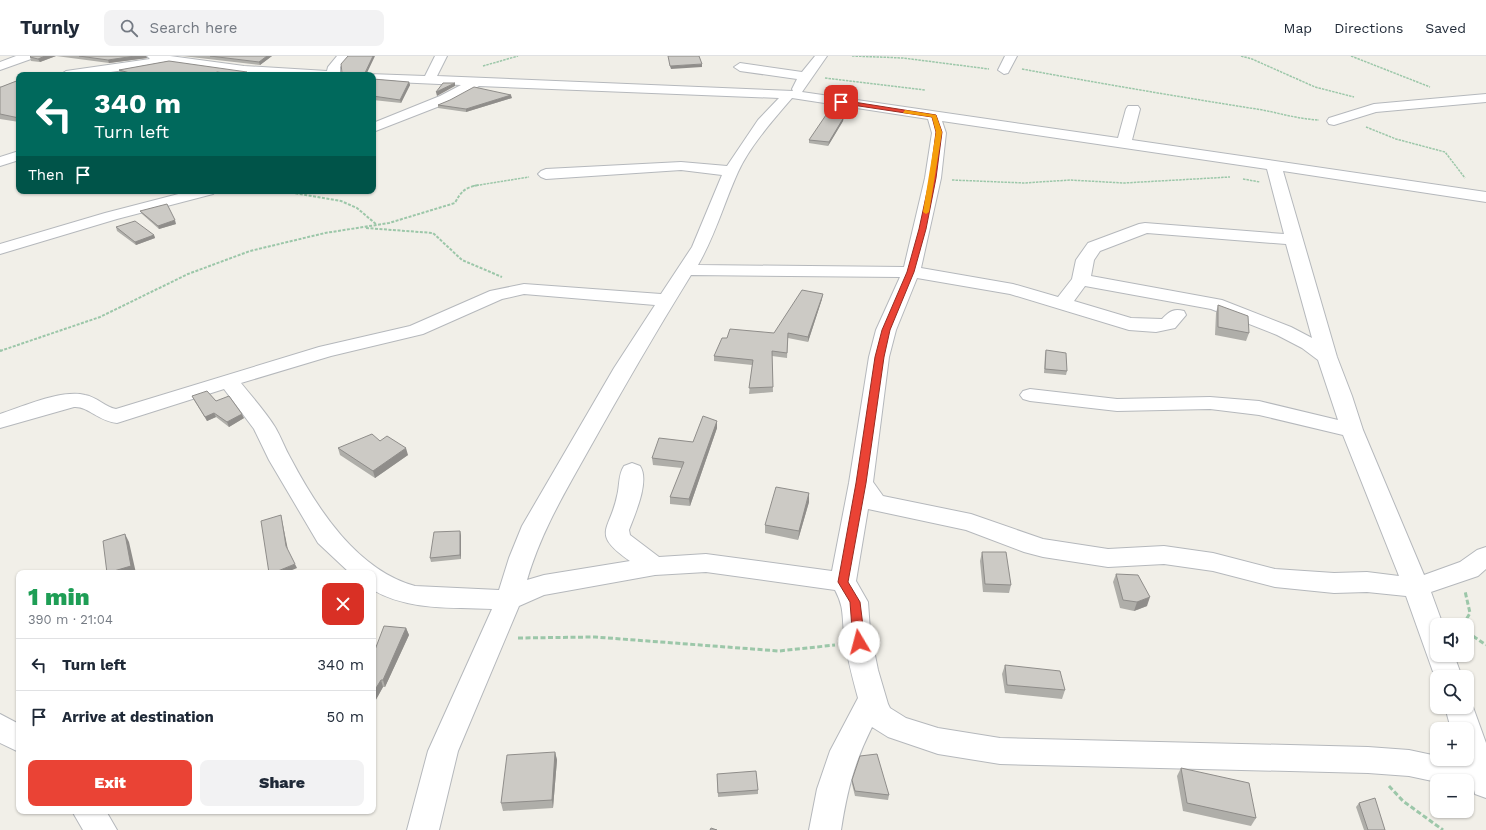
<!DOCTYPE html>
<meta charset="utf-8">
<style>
body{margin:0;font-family:"Work Sans",sans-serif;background:#f2f2f3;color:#1f2937;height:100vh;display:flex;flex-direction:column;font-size:15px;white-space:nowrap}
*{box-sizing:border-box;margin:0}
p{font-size:13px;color:#747a83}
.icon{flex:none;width:22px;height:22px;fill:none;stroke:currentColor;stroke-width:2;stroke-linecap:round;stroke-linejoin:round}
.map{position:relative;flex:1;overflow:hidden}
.drawer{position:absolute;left:16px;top:514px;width:360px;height:244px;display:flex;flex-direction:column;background:#fff;border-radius:8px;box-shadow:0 1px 3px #0004}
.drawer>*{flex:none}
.hud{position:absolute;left:16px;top:16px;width:360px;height:122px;border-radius:8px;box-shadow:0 1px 3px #0004;background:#00695c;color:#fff;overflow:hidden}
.buttons{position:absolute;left:1430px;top:562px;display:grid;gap:8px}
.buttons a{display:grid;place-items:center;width:44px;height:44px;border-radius:8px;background:#fff;box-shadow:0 1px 3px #0004;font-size:20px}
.pin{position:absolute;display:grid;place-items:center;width:34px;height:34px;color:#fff;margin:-17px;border-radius:8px;box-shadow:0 2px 6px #0006}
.me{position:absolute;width:44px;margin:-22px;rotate:352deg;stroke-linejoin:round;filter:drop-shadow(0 0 3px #0008)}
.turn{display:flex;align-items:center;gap:14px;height:84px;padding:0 12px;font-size:18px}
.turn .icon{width:52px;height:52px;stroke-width:2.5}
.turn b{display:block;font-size:28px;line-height:34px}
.then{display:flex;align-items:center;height:38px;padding:0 12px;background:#0003;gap:8px;font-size:15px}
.round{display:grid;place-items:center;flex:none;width:42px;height:42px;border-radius:8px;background:#f2f2f3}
.overview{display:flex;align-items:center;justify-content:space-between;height:68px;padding:0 12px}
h1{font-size:24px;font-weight:800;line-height:30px;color:#1e9e55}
.button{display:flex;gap:8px;margin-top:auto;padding:8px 12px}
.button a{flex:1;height:46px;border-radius:8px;background:#ea4335;color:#fff;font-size:16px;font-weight:800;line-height:46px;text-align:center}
.button a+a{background:#f2f2f3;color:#1f2937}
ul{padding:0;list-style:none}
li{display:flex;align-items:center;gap:12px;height:52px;padding:0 12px;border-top:1px solid #e0e1e3}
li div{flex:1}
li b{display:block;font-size:15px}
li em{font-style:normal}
header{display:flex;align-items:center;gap:24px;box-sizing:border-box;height:56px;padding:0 20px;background:#fff;border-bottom:1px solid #e0e1e3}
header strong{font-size:19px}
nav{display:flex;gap:22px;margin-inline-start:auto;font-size:14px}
.search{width:280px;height:36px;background:#f2f2f3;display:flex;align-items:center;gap:10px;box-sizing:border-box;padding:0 14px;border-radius:8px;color:#747a83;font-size:15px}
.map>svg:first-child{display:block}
</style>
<header>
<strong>Turnly</strong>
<div class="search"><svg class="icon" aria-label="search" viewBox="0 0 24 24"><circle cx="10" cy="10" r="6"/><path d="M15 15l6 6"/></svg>Search here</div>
<nav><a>Map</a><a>Directions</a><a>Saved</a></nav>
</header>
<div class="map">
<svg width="1486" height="774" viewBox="0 0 1486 774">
<rect width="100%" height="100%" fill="#f1efe8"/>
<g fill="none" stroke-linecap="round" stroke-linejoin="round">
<defs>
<path id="minor" d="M16,0h17l-2,3 -31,11v-8z
M147,0h23l74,10 83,5 1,-4 9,-11h12l-9,11v5l2,3h-75l-46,-4 -51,-8 -79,12h-31l6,-4 84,-12z
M435,0h12l-10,20 356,15 -1,-2 5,-10 -57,-8 -6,-4 6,-4 62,9 13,-16h12l-25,36 316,46 8,-29 2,-3h10l2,3 -8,31 354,52v10l-203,-31 54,186 15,39 11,34 61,145 36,-13 17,-12 9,-3v22l-8,7 -47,16 12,33h-6v30h17l8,22h-25v6l-31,-87 -39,-4 -33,1 -59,-6 -62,-16 -49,-7 -56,3 -65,-10 -19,-5 -58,-22 -98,-21 -12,72 12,21 2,29 8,39 10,34 2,4 16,10 32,10 62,10 368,9 41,3 28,6v3l26,2 -1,-2h5v-30h-16l-6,-22h22v-9l6,9 13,36v55l-11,-4 -1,-4 -7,-1v-8h-30v1l-28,-6 -41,-3 -368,-9 -62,-10 -50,-17 -16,-10c-18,36 -25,64 -31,103h-32l8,-41 13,-38 28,-53c-6,-22 -12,-44 -14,-66 -2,-18 0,-25 -9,-42l-129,-18 -51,3 -111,20 -25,11 -61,145 -19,79h-32l21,-79 64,-142c-40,-2 -83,2 -119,-19v-17h-23l-32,-30 -49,-83 -15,-31 -30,-40 -107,34c-19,-2 -29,-17 -43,-16l-74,21v-14c22,-7 62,-25 85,-19 12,2 20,12 31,14l203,-62 91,-21 80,-35 34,-7 137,10 31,-47 30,-72 -41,-5 -135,9 -5,-2 -3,-3 3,-3 5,-2 135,-7 46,4 31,-46 21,-22 -300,-12 -29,16 -77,30v-9l67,-27 21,-11 -88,-4v-6l-4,-1 56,2zM792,42l136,21 4,14 -7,45 -21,89 -206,-2c17,-29 26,-62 40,-93 12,-26 35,-52 54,-74zM942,65l325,48 17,65 -139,-11 -6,1 -51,19 -12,17 -4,19 -14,18 -45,-13 -92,-16 20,-90 5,-45zM1147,177l139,11 26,94 -21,-11 -69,-27 -131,-24 3,-16 6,-9zM691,219l209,2 -24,53 -7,27 -20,126 -17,88 -126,-17 -47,3 -29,-22 -1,-5c6,-16 21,-49 11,-64l-8,-3 -8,3c-6,9 -4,19 -7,30 -7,35 -27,37 13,65l-86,14 -17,5c14,-48 37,-86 61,-129 33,-59 67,-118 103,-176zM917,222l93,16 119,36 27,2 19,-4 11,-13 -2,-4c-11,-3 -15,1 -22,8l-31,-1 -57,-17 11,-15 126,23 66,26 25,13 16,12 20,60 -79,-19 -49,-4 -93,2 -87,-10 -7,2 -3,4 3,4 7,2 87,10 93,-2 49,6 84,20 56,141 -32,-4 -33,1 -59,-4 -62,-16 -49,-7 -56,3 -65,-10 -72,-25 -88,-18 -10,-14 16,-125 7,-27zM524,238l131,11 -41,63 -92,158 -13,32 -10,32 -84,-4c-58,-16 -97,-76 -124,-127 -6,-10 -10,-22 -16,-32 -10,-16 -23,-30 -34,-44l90,-27 92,-22 79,-35z
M1005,0h12l-9,17 -4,1 -6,-4z
M1486,38v8l-110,10 -42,13 -5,-1 -2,-3 2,-3 45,-14z
M19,95v9l-19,6v-9z
M190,135h26l-3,3 -96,25 -117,35v-10l105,-31z
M0,658l19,10v28l-19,-9z
M72,755h34l11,19h-34z"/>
</defs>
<!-- minor casing -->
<use href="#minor" stroke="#b5b8bc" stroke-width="2"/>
<!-- path-far3 -->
<path stroke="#9cc7a9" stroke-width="1.5" stroke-dasharray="2.5 1" stroke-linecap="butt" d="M852,0l51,2 86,11
M1241,0l11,3 63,28 39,10
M1351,0l79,31
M483,10l35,-10
M1022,13c76,14 152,27 228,39 24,3 45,11 69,12
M825,22l100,12
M1366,71l30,12 49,13 20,26
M1243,123l17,3
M952,124l72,3 46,-3 54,3 106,-6
M473,130l56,-9"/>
<!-- path-far2 -->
<path stroke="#9cc7a9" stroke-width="2" stroke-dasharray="3 1.5" stroke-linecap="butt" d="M282,135l59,10 16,7 20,17
M366,172l67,5 29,27 40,17
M0,295l100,-34 88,-43 62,-23 75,-18 64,-10 66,-20c6,-12 11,-16 24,-18"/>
<!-- path-far1 -->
<path stroke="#9cc7a9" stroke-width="2.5" stroke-dasharray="4 2" stroke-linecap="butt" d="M0,295l1,-1"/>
<!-- path -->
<path stroke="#9cc7a9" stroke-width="3" stroke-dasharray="5 2.5" stroke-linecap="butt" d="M1463,569l7,-12 -5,-22
M1467,576l19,13
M518,582l77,-1 184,14 56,-6
M1389,730l14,15 40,29"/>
<!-- minor -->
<use href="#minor" fill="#fff" fill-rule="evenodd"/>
</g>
<!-- wall -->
<path fill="#afaea9" d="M31,0h115l1,2 -38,5 -53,-7 -16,6 -9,-1 -1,-4z
M182,0h90l-12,9z
M169,5l79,14h-122l-6,-2 -1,-3z
M373,23l36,3 1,3 -9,18 -28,-3z
M19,24v42l-19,-3v-32h1z
M512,42l-46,14 -28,-4v-3z
M843,65l-15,25 -19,-3v-3z
M140,155l36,13 -17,5 -17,-15z
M116,171l38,8 1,3 -19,7 -19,-14z
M822,243l-14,43 -20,-4 -1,20 -15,-2 1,36 -24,2 3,-29 -38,-4v-5l13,-18 47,-5z
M1218,249l31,28 -3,8 -31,-6 1,-22z
M1046,294l21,21 -1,4 -22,-2 1,-19z
M192,340l24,5 28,17 -15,9 -13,-10 -9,4 -13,-21z
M717,365v7l-27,78 -20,-2v-7l12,-29 -29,-3 -1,-7 41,-16z
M380,385l28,14 -33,23 -35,-23 -2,-7z
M809,437v9l-11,38 -33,-7v-8z
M460,475l1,5v23l-30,3 -1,-4z
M982,496l29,33 -2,8 -26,-1 -3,-31z
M1116,518l31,32 -13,5 -14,-3 -7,-26z
M406,572l3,7 -24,52h-2l-10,18v-50z
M1005,609l60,25 -3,9 -57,-6 -3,-19z
M555,696l2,8 -4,48 -50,3 -2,-8z
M1181,712l75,50 -5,8 -68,-15 -6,-35z
M717,718l41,16v4l-40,3z
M852,724l37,15 -1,5 -33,-4 -3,-12z
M1359,747l26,27h-21l-8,-23z"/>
<!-- shaded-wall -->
<path fill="#8f8d8a" d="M45,0h11l-16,6 -2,-3z
M135,0h11l1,2 -38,5 -1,-3z
M267,0h5l-12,9 -1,-3z
M373,0h2l-9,19h-2z
M702,8v3l-31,2 -1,-3z
M217,16l1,3h-6z
M247,16l1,3h-5z
M409,26l1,3 -9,18 -1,-3z
M455,27v3l-18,10 -1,-4z
M511,39l1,3 -46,14v-3z
M844,61l-1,4 -15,25 1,-4z
M175,164l1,4 -17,5 -1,-3z
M154,179l1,3 -19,7 -1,-3z
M823,238l-1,5 -14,43v-5z
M214,357l2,4 -9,4 -2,-4z
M242,358l2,4 -15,9 -2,-5z
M717,365v7l-27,78 -1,-7z
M406,392l2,7 -33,23 -2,-7z
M809,437v9l-11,38 1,-9z
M281,459l7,35 -2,-4z
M460,475l1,5v23l-1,-4z
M125,478l4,8 7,31h-28z
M295,508l2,4 -12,5h-12z
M1150,541l-3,9 -13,5 3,-9z
M406,572l3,7 -24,52 -2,-7z
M381,624l2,7 -10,18v-12z
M555,696l2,8 -4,48 -1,-8z"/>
<!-- building -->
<path fill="#cccac5" stroke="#8f8d8a" d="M31,0h14l-7,3 -8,-2z
M79,0h56l-27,4z
M210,0h57l-8,6z
M348,0h25l-9,19h-34l1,-2h11l-1,-9z
M668,0h31l3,8 -32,2z
M169,5l78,11 -4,3h-5l-21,-3 -5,3h-75l-18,-5z
M373,23l36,3 -9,18 -27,-4z
M19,24v38l-19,-4v-27h1z
M443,27h12l-19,9z
M474,31l37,8 -45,14 -28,-4 12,-5z
M826,59l18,2 -15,25 -20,-2z
M167,148l8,16 -17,6 -18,-15z
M135,165l19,14 -19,7 -19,-15z
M802,234l21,4 -15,43 -20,-4 -1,20 -15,-2 1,36 -24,1 4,-28 -39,-4 8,-18h5l3,-9 44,4z
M1218,249l30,11 1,17 -31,-6z
M1046,294l20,3 1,18 -22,-2z
M207,335l9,10 13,-5 13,18 -15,8 -13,-9 -9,4 -13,-21z
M703,360l14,5 -28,78 -19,-2 14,-35 -32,-4 7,-20 34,4z
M372,378l8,7 7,-5 19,12 -33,23 -35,-23z
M776,431l33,6 -10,38 -34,-6z
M281,459l5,31 9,18 -22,9h-4l-8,-52z
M460,475v24l-30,3 4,-26z
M125,478l6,32 -24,7 -4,-32z
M982,496h24l5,33 -26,-1z
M1116,518l22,1 12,22 -13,5 -14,-2z
M384,570l22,2 -23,52h-2l-8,13v-38z
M1005,609l55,6 5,19 -58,-5z
M555,696l-3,48 -51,3 6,-48z
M877,698l12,41 -34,-4 -3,-11 8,-24z
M1181,712l68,15 7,35 -69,-15z
M756,715l2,19 -40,3 -1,-19z
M1375,742l10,32h-17l-9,-27z
M711,772l6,2h-7z"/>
<!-- route -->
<path fill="#ea4335" stroke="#982c22" d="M841,44l95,15 6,17 -6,46 -10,51 -12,43 -24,58 -6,27 -18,126 -18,99 12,20 5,40 -2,3h-8l-2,-3 -3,-40 -12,-20 18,-99 19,-126 7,-27 25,-58 12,-43 11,-51 6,-46 -4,-15 -93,-14z"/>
<!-- slow -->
<path fill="#f59e0b" d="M905,54l31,5 6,17 -13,80 -3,2 -3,-2 13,-80 -4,-15 -29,-4z"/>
</svg>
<div class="buttons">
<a><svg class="icon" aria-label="sound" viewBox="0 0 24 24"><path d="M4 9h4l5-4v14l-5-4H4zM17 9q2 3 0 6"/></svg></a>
<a><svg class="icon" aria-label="search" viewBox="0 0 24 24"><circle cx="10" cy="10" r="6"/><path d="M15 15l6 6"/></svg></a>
<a>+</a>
<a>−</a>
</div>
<div class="pin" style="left:841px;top:46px;background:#d93025"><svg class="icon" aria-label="arrive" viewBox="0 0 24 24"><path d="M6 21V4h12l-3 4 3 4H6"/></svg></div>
<svg class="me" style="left:859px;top:586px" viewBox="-20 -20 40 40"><circle r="19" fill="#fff"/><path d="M0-13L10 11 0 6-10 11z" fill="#ea4335"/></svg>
<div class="hud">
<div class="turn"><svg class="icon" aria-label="left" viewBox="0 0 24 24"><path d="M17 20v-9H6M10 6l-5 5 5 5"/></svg><div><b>340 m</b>Turn left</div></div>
<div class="then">Then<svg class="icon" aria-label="arrive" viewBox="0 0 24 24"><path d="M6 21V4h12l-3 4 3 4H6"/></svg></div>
</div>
<section class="drawer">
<div class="overview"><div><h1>1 min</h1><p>390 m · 21:04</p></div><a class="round" style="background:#d93025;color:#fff"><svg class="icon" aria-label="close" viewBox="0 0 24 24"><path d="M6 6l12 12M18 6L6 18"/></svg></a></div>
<ul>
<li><svg class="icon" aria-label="left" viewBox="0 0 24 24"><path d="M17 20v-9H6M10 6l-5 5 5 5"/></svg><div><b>Turn left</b></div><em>340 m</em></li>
<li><svg class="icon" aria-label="arrive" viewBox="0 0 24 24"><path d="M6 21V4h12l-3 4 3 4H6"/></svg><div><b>Arrive at destination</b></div><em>50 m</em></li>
</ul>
<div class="button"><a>Exit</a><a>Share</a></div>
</section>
</div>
